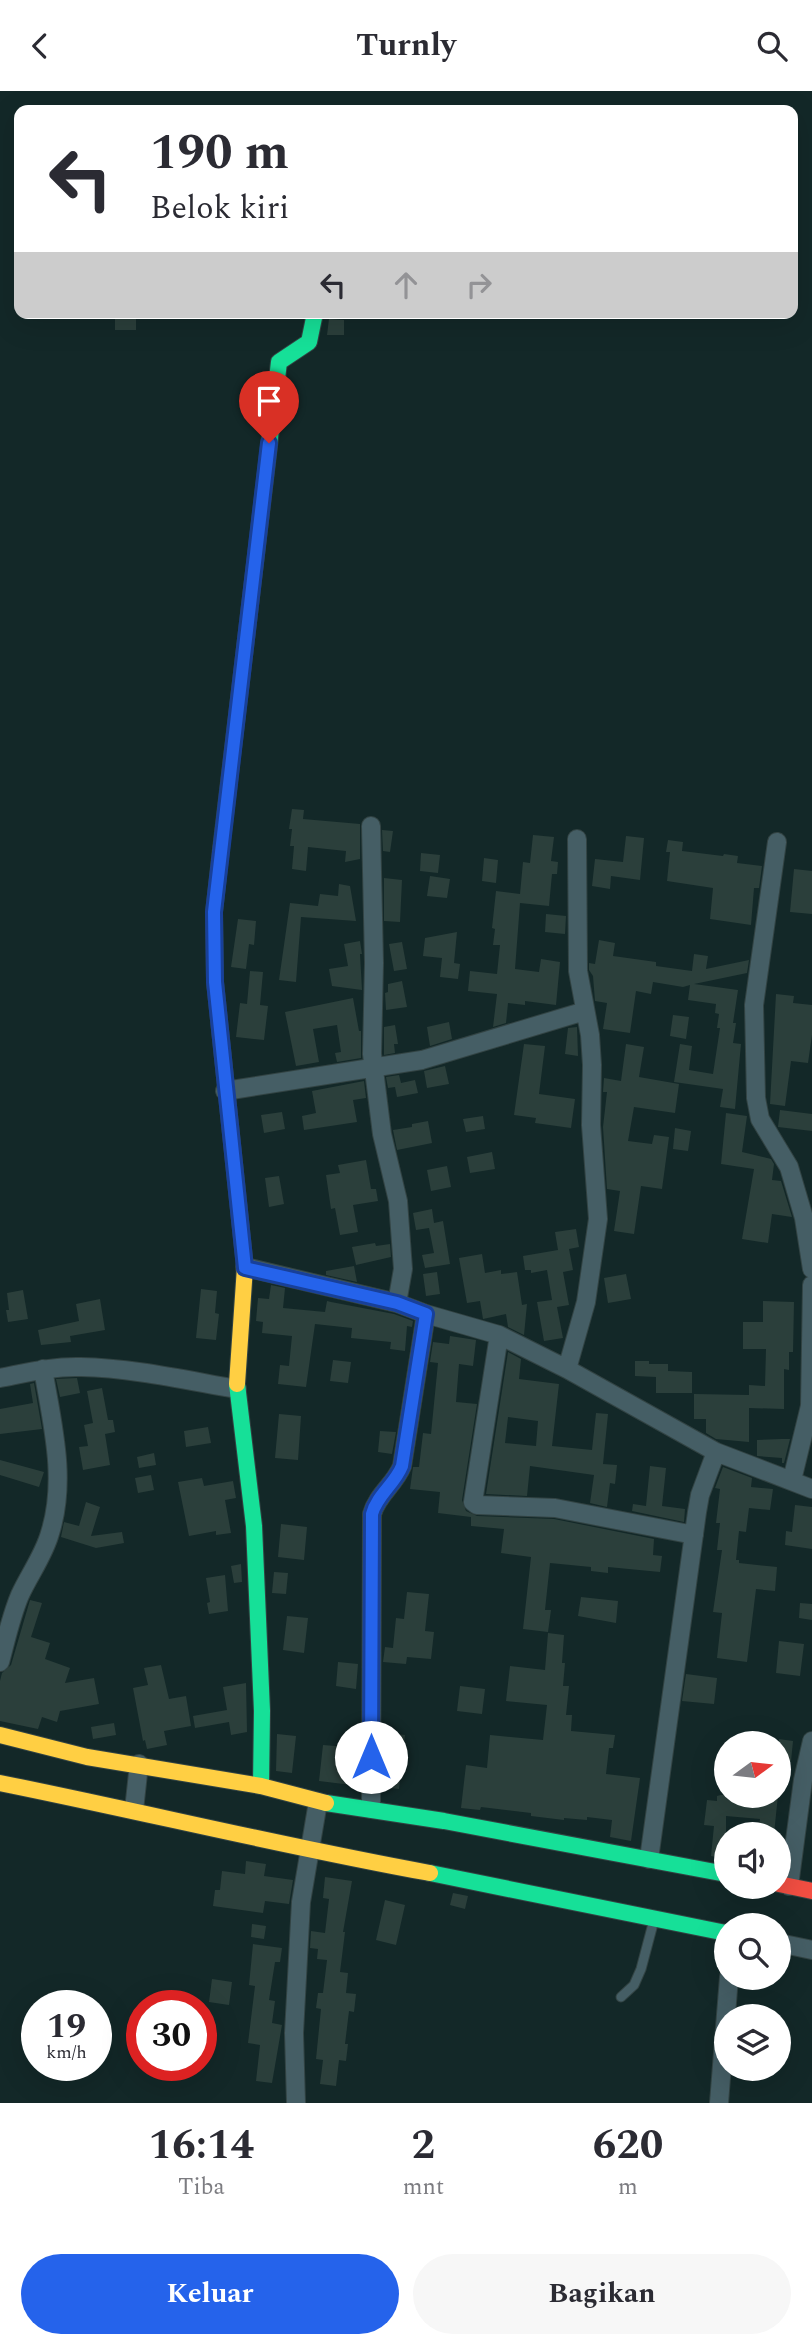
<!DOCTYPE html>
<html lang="id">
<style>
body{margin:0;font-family:Spectral,serif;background:#f7f7f7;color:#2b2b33;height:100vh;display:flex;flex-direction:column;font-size:26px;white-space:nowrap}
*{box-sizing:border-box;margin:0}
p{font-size:23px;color:#7c7c81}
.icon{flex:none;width:38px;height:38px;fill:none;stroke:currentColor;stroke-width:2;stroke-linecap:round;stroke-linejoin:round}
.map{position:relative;height:2012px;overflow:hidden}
.panel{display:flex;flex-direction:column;background:#fff;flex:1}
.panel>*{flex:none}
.hud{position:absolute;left:14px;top:14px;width:784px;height:214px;border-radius:14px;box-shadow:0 7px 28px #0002;background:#fff;color:#2b2b33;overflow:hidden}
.needle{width:46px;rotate:75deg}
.fabs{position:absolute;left:714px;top:1640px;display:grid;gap:14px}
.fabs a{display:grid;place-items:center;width:77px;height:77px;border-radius:50%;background:#fff;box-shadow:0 7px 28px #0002;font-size:35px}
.speed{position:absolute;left:21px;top:1899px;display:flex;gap:14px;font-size:35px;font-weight:700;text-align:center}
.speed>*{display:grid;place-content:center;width:91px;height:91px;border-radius:50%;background:#fff;box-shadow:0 7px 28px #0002;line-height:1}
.speed small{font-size:18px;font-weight:400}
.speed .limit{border:10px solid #d22;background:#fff;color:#111}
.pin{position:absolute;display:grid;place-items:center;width:60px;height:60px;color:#fff;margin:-72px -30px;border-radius:50% 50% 50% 0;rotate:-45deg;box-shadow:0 0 7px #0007}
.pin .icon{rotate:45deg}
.me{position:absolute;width:77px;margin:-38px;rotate:0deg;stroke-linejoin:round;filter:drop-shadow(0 0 5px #0008)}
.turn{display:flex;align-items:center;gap:24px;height:147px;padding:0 21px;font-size:32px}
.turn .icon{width:91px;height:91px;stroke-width:2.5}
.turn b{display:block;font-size:49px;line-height:60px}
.lanes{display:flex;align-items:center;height:66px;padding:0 21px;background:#0003;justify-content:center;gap:35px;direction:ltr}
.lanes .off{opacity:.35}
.eta{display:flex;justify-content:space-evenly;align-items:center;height:119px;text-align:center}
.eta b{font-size:42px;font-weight:700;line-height:49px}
.cta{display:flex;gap:14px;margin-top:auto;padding:14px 21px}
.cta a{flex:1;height:80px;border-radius:42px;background:#2563eb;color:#fff;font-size:28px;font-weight:700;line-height:80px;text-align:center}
.cta a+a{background:#f7f7f7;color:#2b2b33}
header{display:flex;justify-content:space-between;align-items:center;height:91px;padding:0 21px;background:#fff;font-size:32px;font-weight:700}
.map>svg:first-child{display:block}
</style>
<header><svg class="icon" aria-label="back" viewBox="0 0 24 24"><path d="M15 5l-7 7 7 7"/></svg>Turnly<svg class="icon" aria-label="search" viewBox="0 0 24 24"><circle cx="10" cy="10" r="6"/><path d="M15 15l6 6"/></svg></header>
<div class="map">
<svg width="812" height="2012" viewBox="0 0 812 2012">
<rect width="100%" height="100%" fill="#132828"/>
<!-- building -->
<path fill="#2b3f3b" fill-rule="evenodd" d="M115,222h21v17h-21z
M329,228l15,1v15h-17z
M292,718l12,1 -1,9 57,5v35l-15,3 1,-11 -38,-4 -2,24 -14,-2 2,-23h-4l2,-17h-3z
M382,739l11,1 -3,21 -7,-1z
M533,744l21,2 -3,24 7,1 -1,12h-5l-3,32 -29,-3 -5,66 24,3 2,-13 19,3 -4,43 -31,-4v4l-17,-2 -2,20 -13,4 4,-33 -29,-3 2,-20 27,3 3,-29h-7l2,-16 -3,-1 4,-37 24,3 3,-32 7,1z
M626,745l18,2 -4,42 -29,-4 -1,13 -18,-3 3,-27 28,3z
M668,749l15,2 -1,9 41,5 1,-2 14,2 -1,7 25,3 -3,22h-5l-3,37 -41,-6 3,-31 -46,-7 3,-29h-4z
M421,762l19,2 -2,18 -18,-2z
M484,767l14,2 -2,23 -14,-2z
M794,778l18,2v43l-22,-2z
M430,785l20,3 -3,19 -20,-2z
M384,787l18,2 -2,42 -16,-1z
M339,793l11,2 6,35 -55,-4 -5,65 -17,-2 11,-77 28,3 2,-12 18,2z
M546,823l20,2 -1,18 -20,-2z
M238,828l18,2 -2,24 -5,-1 -3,25 -15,-2z
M457,841l-3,31 6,1 -2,15 -18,-2 2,-19 -19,-2 2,-18z
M599,849l16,3 -2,13 43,6v4l36,5 2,-17 14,2 -2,13 43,-9 -2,13 -53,11 44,6 -5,33h3l-3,20 8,1 -6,65 -15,-2 3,-18 -49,-7 6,-38 12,2 -3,24 24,4 7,-46h-3l2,-14 -4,-1 1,-9 -28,-4 2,-15 -7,2 -30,-5 -2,12 -15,-3 -6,42 -27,-4 4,-26 -12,-2 -2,-25 -4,-6v-7l6,1z
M360,850l2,13h-2l2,36 -30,-4 -3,-17 19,-3 -4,-22z
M402,851l5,27 -13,2 -5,-27z
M250,880l13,1 -3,33 8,1 -4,34 -28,-3 4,-34 7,1z
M402,890l5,26 -21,3 -1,-17 3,-1v-8z
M776,903l18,2 -1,7 19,2v30l-4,28 -17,-2 -6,45 -15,-2z
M353,907l6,33h2v27l-24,4 -2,-9 6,-1 -4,-27 -24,4 6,33 -23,4 -11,-54z
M673,924l16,2 -3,22 -16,-3z
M449,931l3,17 -22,7 -3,-19z
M395,934l3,19h-4l1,9 -11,2v-28z
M577,936l1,29 -13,-2 3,-26z
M524,953l21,2 -6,48 36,5 -4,29 -36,-5 1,-5 -22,-3z
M626,953l18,3 -5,30 40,7 -4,29 -41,-6 -6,34 24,3 2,-9 15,2 -7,52 -21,-3 -7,48 -20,-3 6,-40 -13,-2 -4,-62 4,-35h-4l1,-14 17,3z
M445,975l4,18 -22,4 -3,-17z
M399,984l2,8 14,-3 3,13 -21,4 -2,-10 -7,1 -2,-11z
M364,990l2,17 -13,2 4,22 -53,8 -2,-14 14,-3 -4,-22z
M780,1019l32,4v17l-34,-4z
M282,1021l3,17 -21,4 -3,-18z
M726,1022l21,3 -5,36 29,7 3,5 -2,16 9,1 11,36 -20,-3 -4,29 -26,-4 12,-70 -33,-5z
M483,1025l2,13 -19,3 -3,-13z
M428,1030l4,22 -35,7 -4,-20 19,-3v-3z
M675,1037l16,3 -3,20 -15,-2z
M492,1061l3,17 -25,4 -3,-16z
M366,1069l5,29h5l2,12 -25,4 5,27 -18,3 -5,-27 -4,1 -5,-34 14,-2 -2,-8z
M447,1075l4,21 -20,4 -4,-21z
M279,1085l5,28 -15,3 -4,-29z
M432,1118l2,14 9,-2 7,43 -25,4 -3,-13 12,-2 -5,-25 -13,2 -3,-17z
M576,1138l3,18 -10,2 4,21 -10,2 6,33 -12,2 6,31 -19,3 -7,-39 15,-2 -5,-30 -16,3v-3h-6l-2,-14 35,-6 -3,-18z
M375,1152l1,3 14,-2 1,13 -35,8 -4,-18z
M482,1163l3,19 16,-3v4l16,-2 5,33 5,-1 -3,31 -16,-8 -2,-13 -23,5 -3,-18 -13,2 -8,-45z
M354,1175l3,16 -31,-7v-4z
M437,1181l3,22 -14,2 -3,-22z
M626,1183l5,25 -23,4 -4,-25z
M271,1194l14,3 -2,20 42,4 2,-11 4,1 63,12 19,7 -1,6 -5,-1 -2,25 -15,-2 1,-7 -40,-4 1,-10 -37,-4 -9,63 -28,-3 2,-19 9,1 3,-30 -30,-3 1,-11 -7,-1 2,-23 11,1z
M201,1198l16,2 -2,22 4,1 -3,26 -20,-2z
M23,1199l5,29 -20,3 -2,-12h3l-2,-17z
M100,1208l5,31 -35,6 1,6 -30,3 -3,-15 41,-9 -3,-17z
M763,1210l31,1 -1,50h-4v18l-5,-1v40l-35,-1v34l-33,-3 -10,-6v-14h-12v-25l55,1v-10l16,1 1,-37h-23v-27h20z
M450,1245l26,4 -3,26 -14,-2 -3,38 21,2 -15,96 4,11 11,5 77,3 100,20 -1,16 9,1 -2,16 -52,-5v6l-17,-2v-4l-41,-4 -5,47h6l-3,22 -25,-3 8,-72 -30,-4 3,-24 -33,-3v-9l-33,-4 2,-21 -30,-3 3,-22h6l4,-34 8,1 7,-71 -8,-1 3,-20 16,2z
M508,1261l13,7 -2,20 40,5 -7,62 40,4 4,-37 12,1 -5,50 14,1 -2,19 -5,-1 -3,24 -17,-4 4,-28 -64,-9 -3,30 -41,-2zM508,1326l30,4 -2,25 -31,-3z
M333,1269l18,2 -3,21 -18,-2z
M635,1270h14v3h19v7l24,1v21h-36v-16l-21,-1z
M77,1287l3,15 -20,4 -4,-18z
M34,1292l8,46 -42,5v-25l33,-6 -3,-19z
M102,1297l6,32h5l2,12 -10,2 5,31 -27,5 -4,-23 9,-1 -4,-21 9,-2 -6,-32z
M279,1323l22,2 -3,44 -23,-2z
M208,1336l3,16 -25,4 -2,-16z
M380,1340l16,1 -4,22 -14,-2z
M782,1348h8l-6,24h-2v-5l-25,-2v-16z
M154,1362l2,12 -17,3 -2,-11z
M0,1369l44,12 -5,15 -39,-12z
M650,1375l16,2 -4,38 23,3 -1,13 -52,-11 1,-7 13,2z
M723,1376l29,11 -1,9 22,2 -3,21 -21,-2 -3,24 -7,-1 -3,29h3v3l38,4 -2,24 -19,-2 -9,73 -30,-4 5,-45 -9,-1 9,-62h-5l3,-27h-4l4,-34 -5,-1z
M151,1384l3,15 -16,3 -3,-15z
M202,1387l2,8 29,-5 3,17 -11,2 6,33 -15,2v-4l-27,5 -11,-54z
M86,1411l14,5 -9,29 31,-4 2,11 -28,5 -35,-11 3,-15 15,4z
M795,1414l17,2v42l-27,-4 1,-14 6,1z
M281,1433l26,3 -3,33 -26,-3z
M241,1473l1,18 -8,1 -3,-17z
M274,1481l14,1 -2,21 -14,-1z
M225,1484l3,36 -19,3 -2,-11 3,-1 -4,-24z
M407,1501l22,2 -4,37 9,1 -3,27 -24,-2 -1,7 -23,-2 2,-15 8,1 3,-30 8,1z
M581,1506l37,4 -2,22 -38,-7z
M30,1509l12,3 -11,34 19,6 -5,16 25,9 -5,15 29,-5 5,26 -39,7 -3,11 -15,-5 -4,12 -38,-8v-40l2,-8 9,-8z
M800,1512l12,1v16l-13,-2z
M287,1525l21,2 -4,35 -21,-3z
M548,1542l16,2 -2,28h3l-2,23h6l-3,29h6l-1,16 44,4 -2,13h-4l-3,26 34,4 -9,63 -21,-4 2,-17 -25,-3v3l-23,-2v2l-33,-4v-3l-50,-6 -1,3 -19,-2 5,-43 21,3 3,-33 53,5 4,-35 -41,-4 4,-35 35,4z
M779,1550l25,3 -4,32 -24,-3z
M338,1571l20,2 -2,25 -20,-3z
M161,1574l8,34 17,-3 5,30 -27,5 3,14 -20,4 -2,-9 -2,1 -10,-53 15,-3 -4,-17z
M686,1583l31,4 -3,26 -32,-3z
M246,1592l1,49 -16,3 -2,-13 -34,6 -2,-12 34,-6 -4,-23z
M460,1595l25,3 -3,25 -25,-3z
M114,1632l2,12 -23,4 -2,-12z
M383,1641l22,3 -6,54 -17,-2z
M277,1643l19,2 -4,37 -16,-2z
M779,1648l14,2 -2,20 -12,-2z
M323,1654l37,3v38l-41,-5z
M721,1704h57l-4,39h-16l2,-15 -34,-3v43l-15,-3 3,-30 -10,-1 3,-25 10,1v-5z
M246,1770l20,3 -2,12 29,4 -4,24 -24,-3 -2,12 -50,-7 2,-16h5l2,-19 23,3z
M325,1786l27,4 -9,51h2l-5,40 8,1 -2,20 10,1 -2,18 -5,-1 -4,33h3l-2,17 -7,-1 -3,26 -16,-2 3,-24 -7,-1 5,-50 -5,-1 2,-15h5l4,-33 -10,-1 1,-10 -8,-1 1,-17 14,2 4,-34 -6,-1z
M453,1802l15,3 -3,13 -15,-4z
M385,1809l20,5 -9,40 -20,-5z
M252,1833l14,2 -2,13 -13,-2z
M253,1853l29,4 -2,14h-5l-6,38 6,1 -3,22 10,2 -10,58 -16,-2 4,-36 -12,-2 7,-57 -6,-1z
M212,1888l20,3 -3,23 -20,-3z"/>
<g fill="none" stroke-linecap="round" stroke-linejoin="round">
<defs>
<path id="lane" d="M621,1906l13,-12 7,-16 13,-49"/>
<path id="street" d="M371,735l3,137 -2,91 10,80 16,67 5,68 -6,34
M777,751l-23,163 2,93 4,21 29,48 15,51 8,51
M225,1000l197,-31 163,-49
M245,1176l152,36 29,11 73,21 68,34 149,83 96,37
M499,1244l-26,167 4,3 78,3 139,27
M567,1278l19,-67 12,-83 -7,-94 1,-60 -2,-30 -12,-64 -1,-132
M0,1287c26,-5 53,-12 81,-11 51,1 104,13 156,22
M792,1389l18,-74 2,-121
M0,1571c6,-22 11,-46 20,-67 9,-20 24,-40 30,-62 17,-54 2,-110 -7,-164
M371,1718l1,-295c5,-19 23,-30 30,-48l24,-152
M134,1719l5,-46
M649,1768l48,-347 3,-17 16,-43
M789,1795l14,-106 9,-39
M779,1852l33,7
M296,2012l-2,-70 7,-131 17,-100
M719,2012l10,-126"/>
<path id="fast" d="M221,758l58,-487 30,-20 6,-29
M237,1293l17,142 8,185 -1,75
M326,1712l118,18 282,53
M430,1782l296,60"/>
<path id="slow" d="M221,758l-7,63 1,70 30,285 -8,117
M0,1644l87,22 174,29 65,17
M0,1692c144,29 286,64 430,90"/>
<path id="jam" d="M779,1793l33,7"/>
</defs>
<!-- lane casing -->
<use href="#lane" stroke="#324343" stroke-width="11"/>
<!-- street casing -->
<use href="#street" stroke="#324343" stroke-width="20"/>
<!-- fast casing -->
<use href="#fast" stroke="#324343" stroke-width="18"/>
<!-- slow casing -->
<use href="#slow" stroke="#324343" stroke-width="18"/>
<!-- jam casing -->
<use href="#jam" stroke="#324343" stroke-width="18"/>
<!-- lane -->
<use href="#lane" stroke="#455e65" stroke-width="9"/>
<!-- street -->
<use href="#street" stroke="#455e65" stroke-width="18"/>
<!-- fast -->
<use href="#fast" stroke="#16e098" stroke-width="16"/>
<!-- slow -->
<use href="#slow" stroke="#ffcf43" stroke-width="16"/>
<!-- jam -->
<use href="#jam" stroke="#f24e42" stroke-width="16"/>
</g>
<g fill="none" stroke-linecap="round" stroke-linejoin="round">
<defs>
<path id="route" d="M269,352l-55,469 1,70 30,286 152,35 29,11 -24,152c-7,18 -25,29 -30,48l-1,243"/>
</defs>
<!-- route casing -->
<use href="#route" stroke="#184099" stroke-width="18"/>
<!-- route -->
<use href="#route" stroke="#2563eb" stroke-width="12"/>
</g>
</svg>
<div class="fabs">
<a><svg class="needle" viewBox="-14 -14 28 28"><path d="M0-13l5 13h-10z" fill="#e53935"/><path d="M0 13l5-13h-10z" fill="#7c7c81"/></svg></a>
<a><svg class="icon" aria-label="sound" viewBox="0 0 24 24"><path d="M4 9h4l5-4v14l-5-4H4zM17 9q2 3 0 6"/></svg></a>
<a><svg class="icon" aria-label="search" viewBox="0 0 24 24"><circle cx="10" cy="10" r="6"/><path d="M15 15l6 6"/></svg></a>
<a><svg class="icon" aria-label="layers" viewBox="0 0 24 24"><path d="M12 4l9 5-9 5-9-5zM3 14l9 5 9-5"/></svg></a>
</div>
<div class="speed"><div>19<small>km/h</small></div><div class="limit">30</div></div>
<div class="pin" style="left:269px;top:352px;background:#d93025"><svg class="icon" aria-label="arrive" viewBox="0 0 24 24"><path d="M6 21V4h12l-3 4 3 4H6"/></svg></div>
<svg class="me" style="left:371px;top:1666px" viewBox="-20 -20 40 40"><circle r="19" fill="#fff"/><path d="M0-13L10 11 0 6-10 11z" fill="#2563eb"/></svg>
<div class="hud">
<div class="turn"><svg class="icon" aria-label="left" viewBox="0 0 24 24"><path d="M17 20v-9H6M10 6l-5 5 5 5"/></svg><div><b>190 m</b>Belok kiri</div></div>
<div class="lanes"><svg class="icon" aria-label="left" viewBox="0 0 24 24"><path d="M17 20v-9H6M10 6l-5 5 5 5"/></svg><svg class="icon off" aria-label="ahead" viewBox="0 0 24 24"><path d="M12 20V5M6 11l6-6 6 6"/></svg><svg class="icon off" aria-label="right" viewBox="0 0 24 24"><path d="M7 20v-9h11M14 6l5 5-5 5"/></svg></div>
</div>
</div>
<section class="panel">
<div class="eta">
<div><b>16:14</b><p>Tiba</p></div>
<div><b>2</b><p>mnt</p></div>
<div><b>620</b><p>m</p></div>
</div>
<div class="cta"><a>Keluar</a><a>Bagikan</a></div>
</section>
